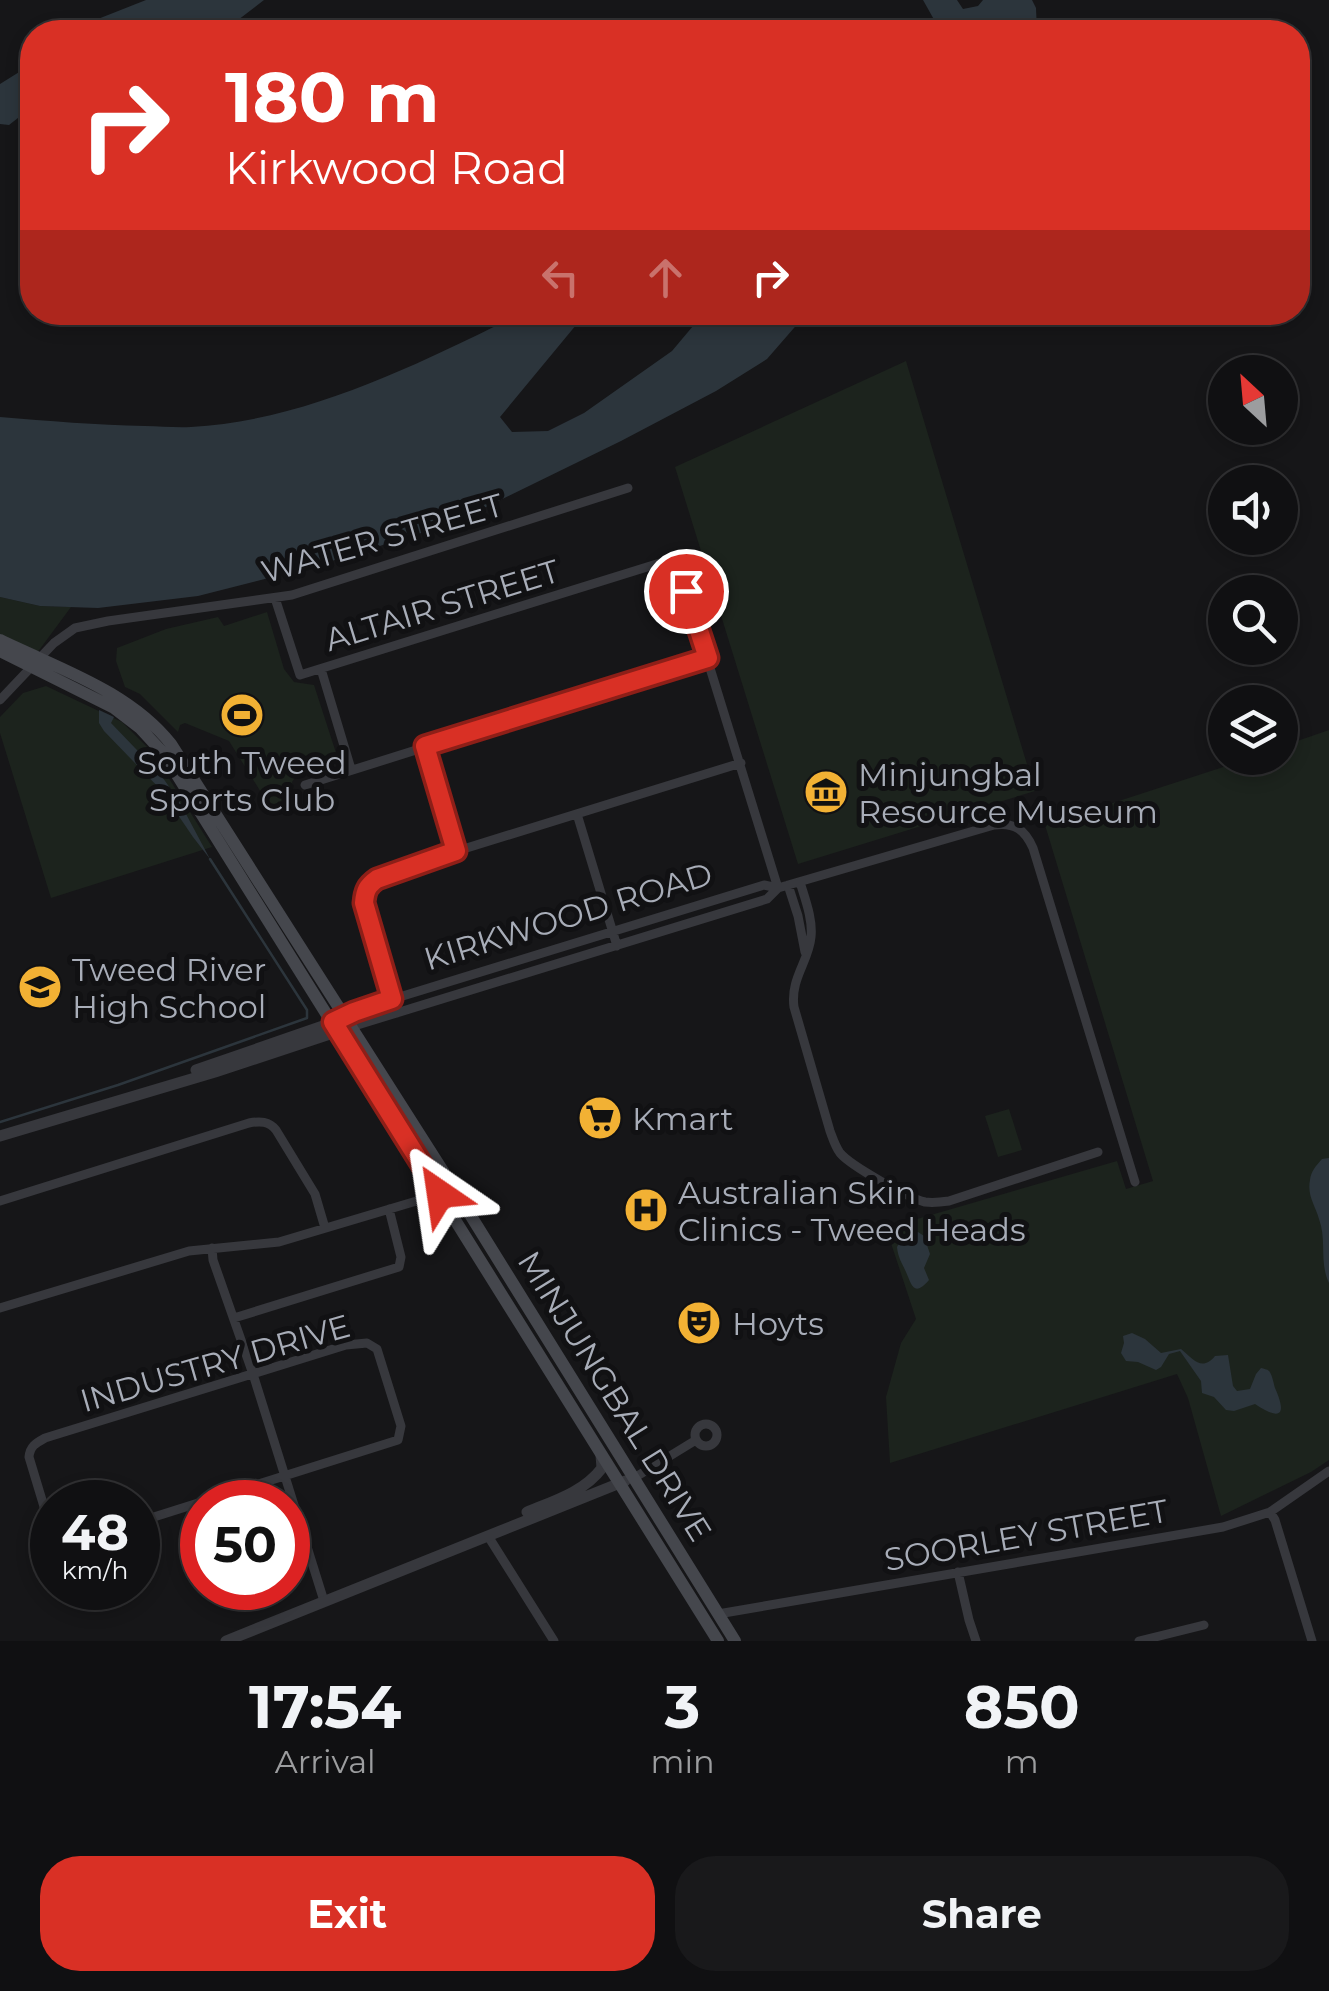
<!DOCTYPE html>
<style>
body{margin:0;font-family:Montserrat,sans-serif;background:#19191b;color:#f1f3f6;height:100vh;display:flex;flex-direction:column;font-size:38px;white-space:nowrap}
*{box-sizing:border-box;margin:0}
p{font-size:32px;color:#9c9d9f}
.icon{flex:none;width:55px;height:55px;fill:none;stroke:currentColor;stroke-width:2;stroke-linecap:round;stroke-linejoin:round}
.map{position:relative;height:1641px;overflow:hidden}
.panel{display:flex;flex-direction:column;background:#101012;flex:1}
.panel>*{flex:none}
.guide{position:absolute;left:20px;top:20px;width:1290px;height:305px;border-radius:40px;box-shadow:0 5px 15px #0003,0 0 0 2px #303032;background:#d93025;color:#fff;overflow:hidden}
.needle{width:65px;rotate:334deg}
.controls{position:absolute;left:1208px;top:355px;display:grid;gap:20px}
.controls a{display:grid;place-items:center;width:90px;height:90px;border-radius:50%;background:#101012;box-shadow:0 5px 15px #0003,0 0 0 2px #303032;font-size:50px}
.speed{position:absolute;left:30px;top:1480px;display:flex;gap:20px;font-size:50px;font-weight:700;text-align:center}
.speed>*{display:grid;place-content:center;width:130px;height:130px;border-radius:50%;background:#101012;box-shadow:0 5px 15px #0003,0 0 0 2px #303032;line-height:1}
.speed small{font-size:25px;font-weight:400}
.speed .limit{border:15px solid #d22;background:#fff;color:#111}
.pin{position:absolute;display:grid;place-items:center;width:85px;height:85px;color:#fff;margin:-42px;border:5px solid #fff;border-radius:50%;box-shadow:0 2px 10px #0007}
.me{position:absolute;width:110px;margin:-55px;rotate:328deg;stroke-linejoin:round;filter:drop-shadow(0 0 8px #0008)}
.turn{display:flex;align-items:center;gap:35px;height:210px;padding:0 40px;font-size:45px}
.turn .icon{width:130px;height:130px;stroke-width:2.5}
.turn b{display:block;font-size:70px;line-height:85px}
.lanes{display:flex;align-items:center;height:95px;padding:0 40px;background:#0003;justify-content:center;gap:50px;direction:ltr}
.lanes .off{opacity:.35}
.eta{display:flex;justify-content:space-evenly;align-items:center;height:170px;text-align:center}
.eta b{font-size:60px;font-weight:700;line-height:70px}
.primary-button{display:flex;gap:20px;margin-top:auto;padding:20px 40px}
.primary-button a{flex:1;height:115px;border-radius:40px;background:#d93025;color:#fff;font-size:40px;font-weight:700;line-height:115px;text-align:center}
.primary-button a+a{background:#19191b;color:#f1f3f6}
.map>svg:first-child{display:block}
</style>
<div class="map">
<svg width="1329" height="1641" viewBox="0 0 1329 1641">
<rect width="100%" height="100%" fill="#161618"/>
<!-- green -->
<path fill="#1c231d" d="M906,361l129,430 -237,73 -123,-397z
M0,597l40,9 31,1 -34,46 -37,-19z
M267,612l17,57 10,13 20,3 24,74 -4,6 -38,11 -4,6 3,10 -4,12 -19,6 -43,-69 -44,-18 -5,2 -2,7 -38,-38 -15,-7 -9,-26 1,-13 49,-19 52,-12 6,9z
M46,686l76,36 31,31 59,94 -161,51 -51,-165v-16l23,-24z
M1329,730v730l-18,12 -90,44 -33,-118 -11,-24 -287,89 -4,-66 15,-54 15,-24 -30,-91 231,-67 9,28 27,-8 -108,-356 206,-67h29v-11z
M1009,1109l13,41 -24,7 -13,-41z"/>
<!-- water -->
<path fill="#2c353c" d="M146,0h118l-30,23 -28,9h-141z
M923,0h34l6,9 15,-3 5,-6h49l4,8 1,24h-96z
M32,64v43l-23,18 -9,-1v-40z
M736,312l71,1 -40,46 -51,32 -95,50 -168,82 -134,42 -121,31 -100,12 -58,-2 -40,-9v-180c48,4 97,8 145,9 15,0 31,2 46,1 111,-6 219,-59 317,-107l9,-7h69l-86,104 12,15 36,-1 36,-18 88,-62 21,-25 -1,-13h36l1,2z
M99,710l15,7 -3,6 49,51 18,25 32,60 -17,-22 -32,-47 -57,-59 -5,-8z
M1329,1158v125c-10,-21 -2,-42 -10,-64 -4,-14 -12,-23 -9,-39 1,-9 6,-14 12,-21z
M918,1232l6,4 6,18 -6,14 5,12c-15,17 -17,6 -23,-8 -4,-9 -8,-14 -9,-25l7,-12z
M1132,1333l13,6 16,14 20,-4c12,10 21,23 34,7l13,-1 5,31 4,5 13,-2 6,-15 5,-6c3,1 6,1 8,3 3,3 5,14 6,17 13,29 4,32 -20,16l-21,7 -8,-1 -12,-13 -12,-4 -1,-12 -21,-30 -11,3 -8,13 -5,3 -18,-8 -12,-1 -5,-8 3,-10 -1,-7z"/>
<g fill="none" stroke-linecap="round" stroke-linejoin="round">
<!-- stream -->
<path stroke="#2c353c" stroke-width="2.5" d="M0,1122l118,-37 189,-67v-8l-97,-151"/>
<!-- minor -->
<path stroke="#37383d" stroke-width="9" d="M275,598l25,77 376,-117 102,330
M321,669l30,100
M0,700l54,-57 21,-15 33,-7 184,-26 336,-107
M425,746l32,105
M305,785l403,-127
M577,814l40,132
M800,882c5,17 13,37 11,55 -2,24 -21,42 -17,70l36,124c3,8 5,15 10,22 11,13 68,45 85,49 8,1 17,0 24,-1l149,-49
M788,885l10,31 7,36
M397,1013l-34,-110 5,-18 9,-6 80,-28 284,-88
M344,1017l49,-18 371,-114 14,3 216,-63c21,-3 31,5 39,23l102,334
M351,1027l416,-128 11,-11
M0,1201l249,-78c11,-2 20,-2 27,7l39,64 10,34
M212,1248l1,12 40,114 71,227
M0,1308l189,-57 90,-9 161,-48
M234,1318l165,-51 2,-10 -12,-48
M695 1435a11 11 0 1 1 22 0a11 11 0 1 1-22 0Z
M634,1478l62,-38
M1270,1512l5,8 37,121
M52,1533l-23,-76c1,-11 7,-14 16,-19l301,-93 21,-2 10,6 24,77 -3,14 -260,82
M488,1536l66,105
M958,1572l11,48 7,21
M718,1614l505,-87 47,-15 59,-41
M1139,1641l65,-16"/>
<!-- tertiary -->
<path stroke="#37383d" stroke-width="11" d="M196,1070l127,-44 21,-9
M0,1136l215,-64 136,-45
M527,1512c27,-11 57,-20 75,-44l-1,-13
M226,1641l399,-160"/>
<!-- secondary -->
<path stroke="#45474d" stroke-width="12" d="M0,640c59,29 129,51 171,104l277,435 287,462
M0,651l114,57 26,20 24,26 554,887"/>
</g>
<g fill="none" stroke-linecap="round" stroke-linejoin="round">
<defs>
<path id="route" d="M440,1194l-107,-172 21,-10 38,-13 -28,-96c1,-12 3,-17 13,-24l79,-28 -31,-105 283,-88 -22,-67"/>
</defs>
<!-- route casing -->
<use href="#route" stroke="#8d1f18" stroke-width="25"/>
<!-- route -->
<use href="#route" stroke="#d93025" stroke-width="18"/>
</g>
<!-- icons -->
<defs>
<symbol id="stadium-disc" viewBox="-11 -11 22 22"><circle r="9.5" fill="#f2b134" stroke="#111113"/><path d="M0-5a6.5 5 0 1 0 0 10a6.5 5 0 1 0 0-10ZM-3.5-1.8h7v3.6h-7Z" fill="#111"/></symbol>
<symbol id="museum-disc" viewBox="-11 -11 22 22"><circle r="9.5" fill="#f2b134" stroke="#111113"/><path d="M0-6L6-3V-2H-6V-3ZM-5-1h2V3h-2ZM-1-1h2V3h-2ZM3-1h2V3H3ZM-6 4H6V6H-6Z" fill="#111"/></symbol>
<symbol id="school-disc" viewBox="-11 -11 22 22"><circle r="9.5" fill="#f2b134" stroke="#111113"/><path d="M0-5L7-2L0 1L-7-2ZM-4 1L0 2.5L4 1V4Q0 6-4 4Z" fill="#111"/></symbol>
<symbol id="supermarket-disc" viewBox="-11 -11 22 22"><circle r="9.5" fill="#f2b134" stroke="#111113"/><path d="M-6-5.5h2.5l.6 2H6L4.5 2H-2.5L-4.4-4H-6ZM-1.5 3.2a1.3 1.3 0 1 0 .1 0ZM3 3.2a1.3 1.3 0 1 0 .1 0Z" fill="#111"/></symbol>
<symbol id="hospital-disc" viewBox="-11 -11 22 22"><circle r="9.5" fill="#f2b134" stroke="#111113"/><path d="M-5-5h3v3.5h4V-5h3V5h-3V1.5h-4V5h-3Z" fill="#111"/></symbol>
<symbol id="theatre-disc" viewBox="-11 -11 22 22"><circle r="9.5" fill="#f2b134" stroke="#111113"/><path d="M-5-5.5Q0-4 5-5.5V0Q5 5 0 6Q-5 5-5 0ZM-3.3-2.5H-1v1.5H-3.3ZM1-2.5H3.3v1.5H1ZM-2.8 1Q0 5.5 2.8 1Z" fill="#111"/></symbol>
</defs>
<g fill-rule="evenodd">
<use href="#stadium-disc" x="217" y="690" width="50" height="50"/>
<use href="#museum-disc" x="801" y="767" width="50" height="50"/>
<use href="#school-disc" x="15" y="962" width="50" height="50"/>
<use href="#supermarket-disc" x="575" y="1093" width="50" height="50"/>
<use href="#hospital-disc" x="621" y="1185" width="50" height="50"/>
<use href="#theatre-disc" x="674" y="1298" width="50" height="50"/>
</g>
<g text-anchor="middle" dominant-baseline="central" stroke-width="10" stroke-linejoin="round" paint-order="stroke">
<!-- street labels -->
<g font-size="32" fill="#a8adb8" stroke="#111113">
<text transform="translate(382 538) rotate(-16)">WATER STREET</text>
<text transform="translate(442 605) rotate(-17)">ALTAIR STREET</text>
<text transform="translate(568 916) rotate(-17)">KIRKWOOD ROAD</text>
<text transform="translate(215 1363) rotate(-16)">INDUSTRY DRIVE</text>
<text transform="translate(615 1396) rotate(58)">MINJUNGBAL DRIVE</text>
<text transform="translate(1026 1535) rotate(-10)">SOORLEY STREET</text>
</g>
<!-- poi labels -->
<g font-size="32" fill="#a8adb8" stroke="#111113" text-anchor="start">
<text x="242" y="762" text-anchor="middle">South Tweed<tspan x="242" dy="37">Sports Club</tspan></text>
<text x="858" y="774">Minjungbal<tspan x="858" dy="37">Resource Museum</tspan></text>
<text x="72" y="969">Tweed River<tspan x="72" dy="37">High School</tspan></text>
<text x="632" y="1118">Kmart</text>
<text x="678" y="1192">Australian Skin<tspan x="678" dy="37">Clinics - Tweed Heads</tspan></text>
<text x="732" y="1323">Hoyts</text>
</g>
</g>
</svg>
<div class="controls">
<a><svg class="needle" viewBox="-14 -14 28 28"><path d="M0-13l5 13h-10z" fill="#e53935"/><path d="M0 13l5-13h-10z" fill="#9c9d9f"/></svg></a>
<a><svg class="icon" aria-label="sound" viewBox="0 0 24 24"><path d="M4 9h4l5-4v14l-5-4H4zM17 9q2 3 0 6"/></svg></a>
<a><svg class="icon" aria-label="search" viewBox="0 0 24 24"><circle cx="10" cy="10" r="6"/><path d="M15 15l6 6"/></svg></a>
<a><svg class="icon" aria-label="layers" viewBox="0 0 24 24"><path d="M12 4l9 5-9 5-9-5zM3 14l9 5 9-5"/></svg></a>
</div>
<div class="speed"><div>48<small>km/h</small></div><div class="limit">50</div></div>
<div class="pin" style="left:686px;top:591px;background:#d93025"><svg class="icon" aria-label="arrive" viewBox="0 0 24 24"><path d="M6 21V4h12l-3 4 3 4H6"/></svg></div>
<svg class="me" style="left:440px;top:1194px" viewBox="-20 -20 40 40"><path d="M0-17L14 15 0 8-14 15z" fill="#d93025" stroke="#fff" stroke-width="4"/></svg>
<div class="guide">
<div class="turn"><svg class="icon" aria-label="right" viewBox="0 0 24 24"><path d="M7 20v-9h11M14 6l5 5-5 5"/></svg><div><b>180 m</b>Kirkwood Road</div></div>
<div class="lanes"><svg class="icon off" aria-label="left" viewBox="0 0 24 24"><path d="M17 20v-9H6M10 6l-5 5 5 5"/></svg><svg class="icon off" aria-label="ahead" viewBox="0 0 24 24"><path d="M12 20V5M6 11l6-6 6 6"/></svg><svg class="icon" aria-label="right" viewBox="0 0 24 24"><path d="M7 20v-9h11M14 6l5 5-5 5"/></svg></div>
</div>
</div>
<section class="panel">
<div class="eta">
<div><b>17:54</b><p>Arrival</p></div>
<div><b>3</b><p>min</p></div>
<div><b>850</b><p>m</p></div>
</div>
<div class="primary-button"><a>Exit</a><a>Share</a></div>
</section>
